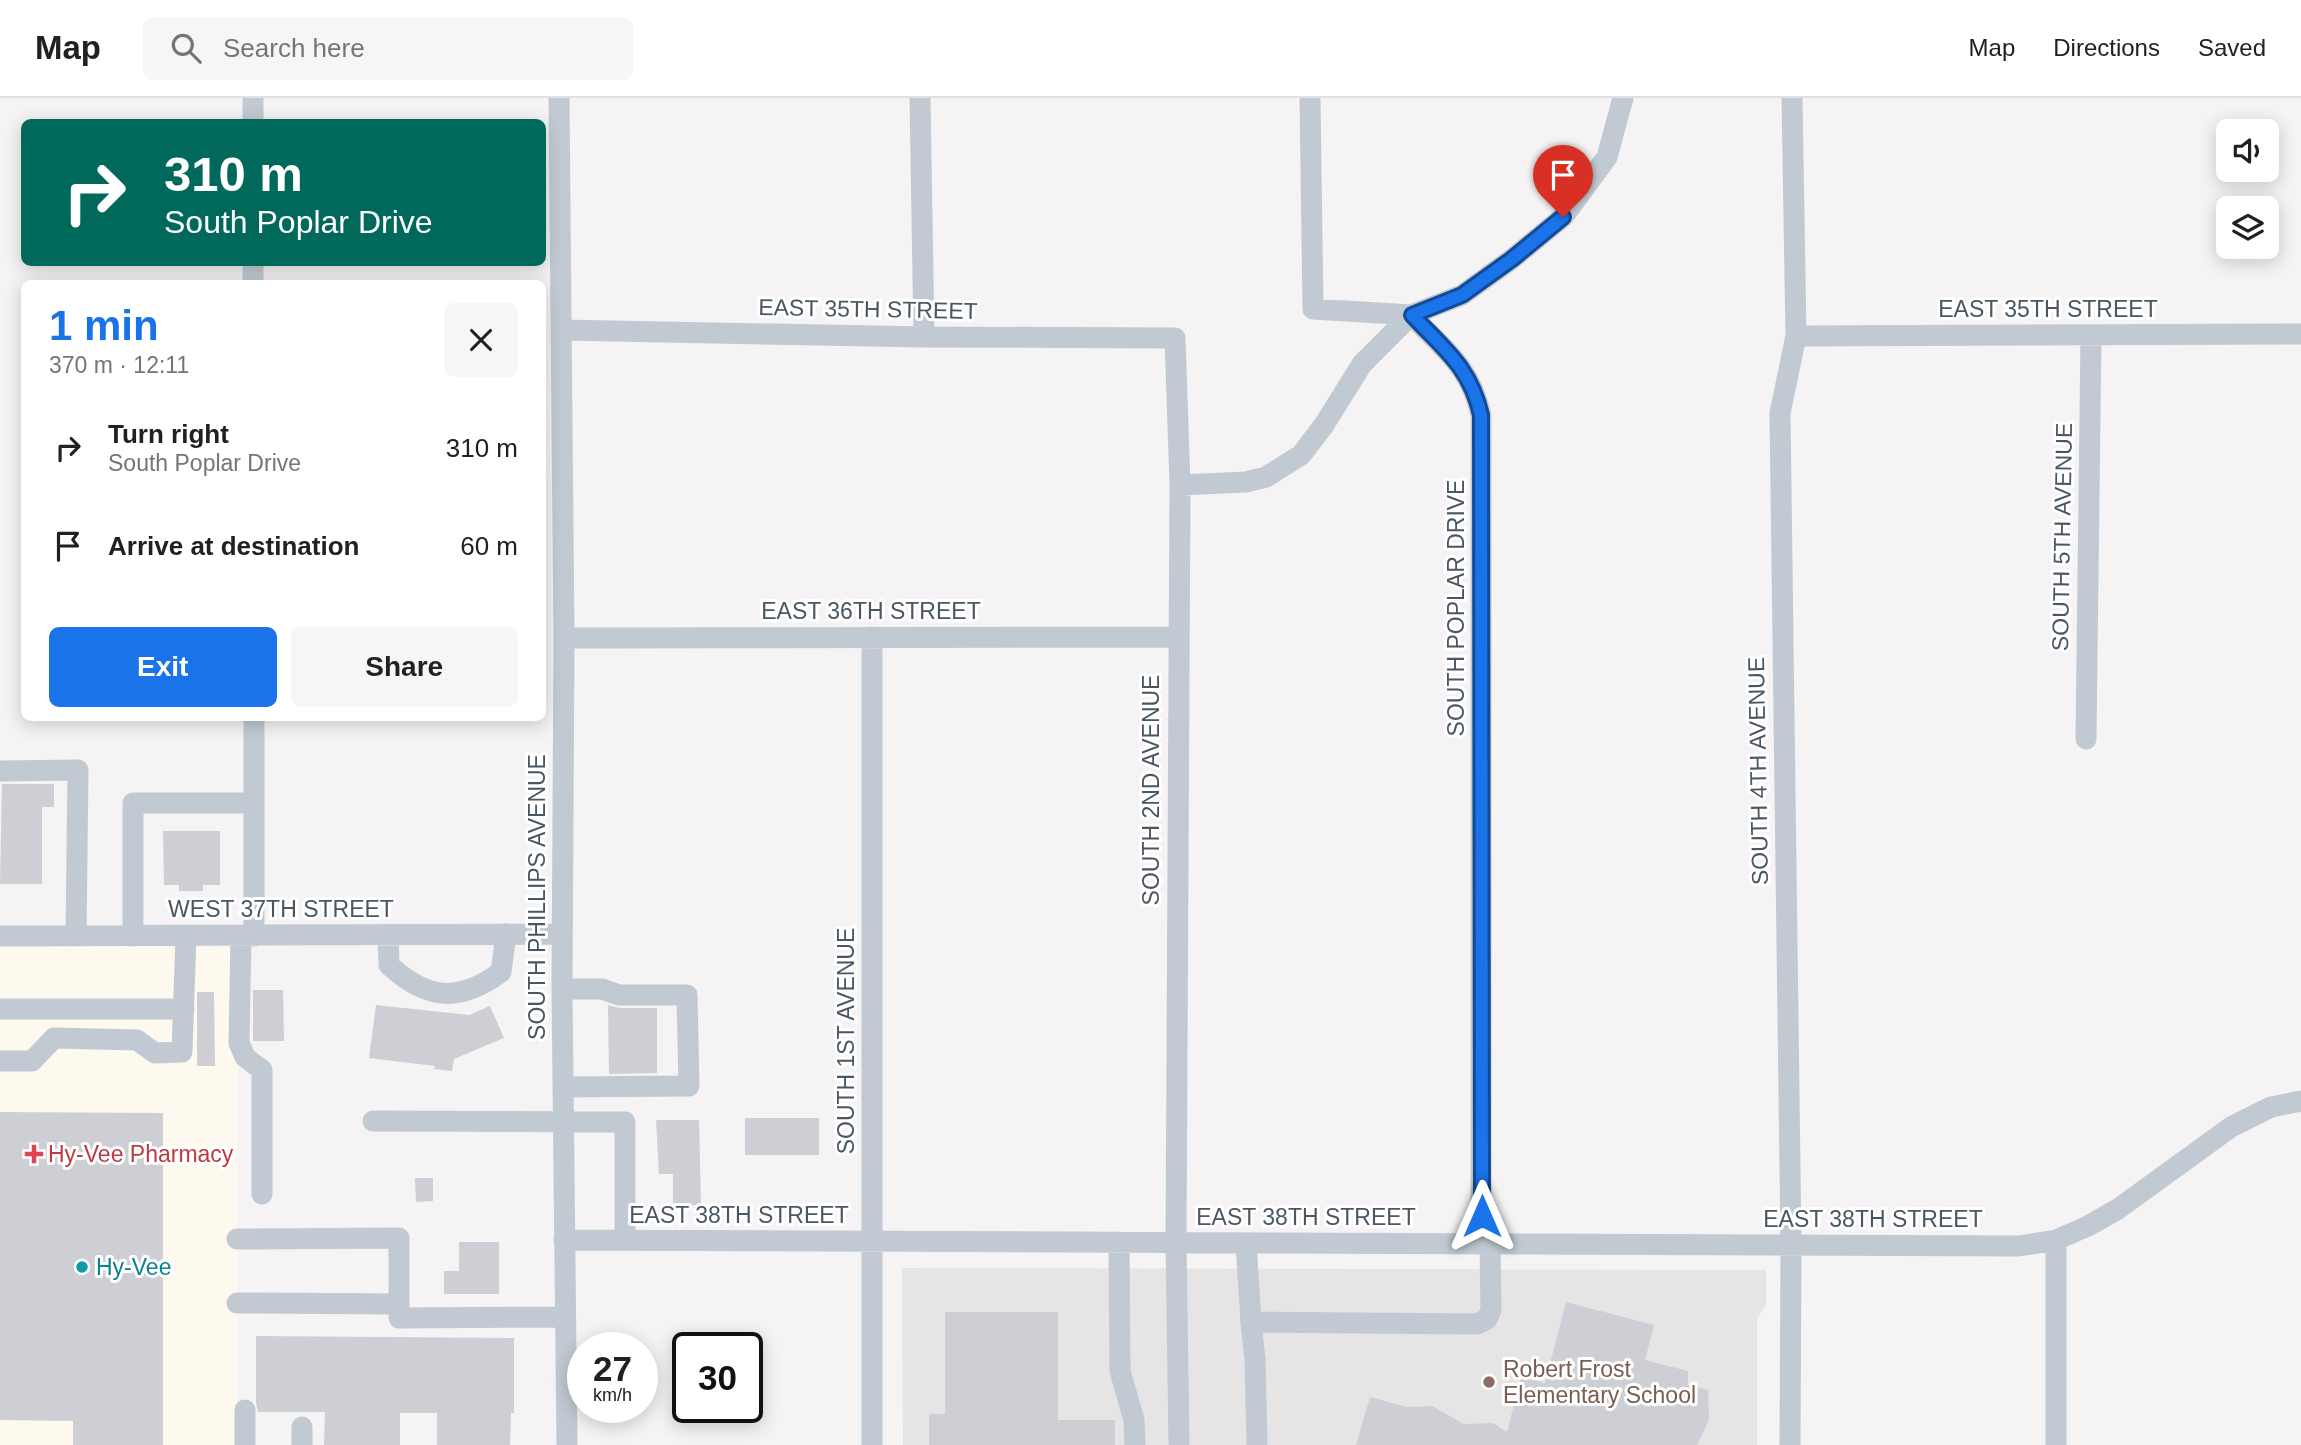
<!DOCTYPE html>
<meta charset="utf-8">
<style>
body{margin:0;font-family:Helvetica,sans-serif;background:#f6f6f6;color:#202124;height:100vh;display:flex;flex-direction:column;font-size:26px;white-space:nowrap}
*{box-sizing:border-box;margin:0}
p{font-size:23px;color:#757577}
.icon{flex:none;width:38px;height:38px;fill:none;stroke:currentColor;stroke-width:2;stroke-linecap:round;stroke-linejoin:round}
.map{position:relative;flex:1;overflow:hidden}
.sheet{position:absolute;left:21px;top:182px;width:525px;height:441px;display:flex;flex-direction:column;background:#fff;border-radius:10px;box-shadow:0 4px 18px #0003}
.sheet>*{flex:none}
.hud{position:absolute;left:21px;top:21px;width:525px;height:147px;border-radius:10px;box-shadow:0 4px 18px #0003;background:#00695c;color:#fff;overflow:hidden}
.fabs{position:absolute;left:2216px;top:21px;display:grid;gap:14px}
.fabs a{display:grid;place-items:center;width:63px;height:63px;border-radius:10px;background:#fff;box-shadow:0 4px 18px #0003;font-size:35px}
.speed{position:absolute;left:567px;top:1234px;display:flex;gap:14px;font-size:35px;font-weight:700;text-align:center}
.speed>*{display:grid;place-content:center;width:91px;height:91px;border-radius:50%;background:#fff;box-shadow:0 4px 18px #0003;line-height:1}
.speed small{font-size:18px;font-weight:400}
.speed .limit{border:4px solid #111;border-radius:10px;background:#fff;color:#111}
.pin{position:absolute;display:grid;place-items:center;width:60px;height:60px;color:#fff;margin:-72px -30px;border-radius:50% 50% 50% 0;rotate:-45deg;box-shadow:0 0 7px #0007}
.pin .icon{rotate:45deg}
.me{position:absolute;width:77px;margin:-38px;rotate:0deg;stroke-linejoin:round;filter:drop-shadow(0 0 5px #0008)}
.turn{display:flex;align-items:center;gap:24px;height:147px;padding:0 28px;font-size:32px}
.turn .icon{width:91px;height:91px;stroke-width:2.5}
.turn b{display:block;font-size:49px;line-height:60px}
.round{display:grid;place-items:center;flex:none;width:74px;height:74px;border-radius:10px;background:#f6f6f6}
.summary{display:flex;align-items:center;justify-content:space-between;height:119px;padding:0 28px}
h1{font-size:42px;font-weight:800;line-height:52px;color:#1a73e8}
.button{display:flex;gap:14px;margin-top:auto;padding:14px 28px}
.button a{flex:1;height:80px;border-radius:10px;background:#1a73e8;color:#fff;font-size:28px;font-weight:800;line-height:80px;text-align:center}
.button a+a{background:#f6f6f6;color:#202124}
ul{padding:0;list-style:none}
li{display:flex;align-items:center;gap:21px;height:98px;padding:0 28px}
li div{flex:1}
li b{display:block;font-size:26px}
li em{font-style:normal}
header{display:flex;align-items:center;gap:42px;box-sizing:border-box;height:98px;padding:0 35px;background:#fff;border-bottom:2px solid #e0e0e0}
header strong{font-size:33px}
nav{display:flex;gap:38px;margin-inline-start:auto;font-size:24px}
.search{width:490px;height:63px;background:#f6f6f6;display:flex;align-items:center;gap:18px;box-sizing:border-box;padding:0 24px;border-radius:10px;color:#757577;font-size:26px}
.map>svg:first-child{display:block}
</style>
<header>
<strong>Map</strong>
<div class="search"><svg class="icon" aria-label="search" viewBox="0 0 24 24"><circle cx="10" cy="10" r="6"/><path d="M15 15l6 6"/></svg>Search here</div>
<nav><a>Map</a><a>Directions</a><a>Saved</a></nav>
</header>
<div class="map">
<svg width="2301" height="1347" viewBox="0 0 2301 1347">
<rect width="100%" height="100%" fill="#f5f3f3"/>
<!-- commercial -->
<path fill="#fdf9ef" d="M0,848l238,1 -1,498h-237z"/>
<!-- education -->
<path fill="#e6e4e5" d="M902,1170l864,2v35l-9,14v126h-854z"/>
<!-- building -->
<path fill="#cdcfd5" d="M2,686h52v23h-12v77h-42z
M163,733h57v54h-17v6h-24v-6h-15z
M253,892h30l1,51h-31z
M197,894h17l1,74h-18z
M376,907l93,10 21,-9 14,32 -50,21 -2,12 -18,-2 1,-3 -66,-8z
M608,907l11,3h38v65l-48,1z
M0,1014l163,1v332h-90v-24l-73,-1z
M745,1020h74v37h-74z
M656,1022h43l2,85 -28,1v-32h-14z
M415,1080h18v23l-17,1z
M459,1144h40v52h-55v-23h15z
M1566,1204l88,23 -9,35 43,11v14l20,5 1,30 -12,25h-341l14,-48 36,10 26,-1 32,18 29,-1 14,9 14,-55 24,6z
M945,1214h113v108h57v25h-186v-31h16z
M256,1238l258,2v75h-3l-1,32h-73v-32h-37v32h-76l1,-33h-67l-2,-9z"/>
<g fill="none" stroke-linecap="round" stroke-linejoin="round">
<!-- minor -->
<path stroke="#c1cad2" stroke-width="21" d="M253,0v24
M559,0l5,540 -2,351 5,456
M920,0l4,239
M1310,0l3,211 98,6
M253,164v22
M1411,217c33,34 59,51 70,100v829
M561,232l363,7 251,1 5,147 -4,758 3,202
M1796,238l505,-2
M1180,387l66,-3 20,-5 35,-22 23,-30 38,-61 49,-49 51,-20 50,-36 51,-42 44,-60 16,-59
M564,540l614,-1
M254,620v218
M2086,641l5,-404
M0,673l78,-1 -2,166
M388,837l1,30c38,35 70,38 112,7l5,-38
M0,838l562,-2
M133,838v-133h121
M241,838l-2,107 6,14 17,13v124
M562,891h40l17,6h68l2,91 -126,1
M0,911h184
M0,963h32l22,-23 83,2 18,13 27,-1 4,-116
M373,1023l252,1v118
M237,1141l162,-1v80l166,-1
M564,1142l1455,6 37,-6 32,-14 30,-17 113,-82 40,-20 30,-6
M2056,1142v205
M1119,1144l1,129 14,49 1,25
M1246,1145l5,79 226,2 10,-5 4,-9 -1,-66
M237,1205l162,1
M1251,1224l4,37 2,86
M245,1312v35
M302,1347v-18
M872,1347v-808
M1790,1347l1,-200 -11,-832 16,-77 -4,-238"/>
</g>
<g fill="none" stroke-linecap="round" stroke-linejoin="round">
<defs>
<path id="route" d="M1482,1118l-1,-801c-11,-48 -37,-66 -69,-100l50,-20 50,-36 51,-42"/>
</defs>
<!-- route casing -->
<use href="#route" stroke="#114b97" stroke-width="18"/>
<!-- route -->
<use href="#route" stroke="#1a73e8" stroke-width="12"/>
</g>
<!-- markers -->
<path fill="#e0444e" stroke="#fff" stroke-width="2.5" d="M30.5 1045.5h7v7h7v7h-7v7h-7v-7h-7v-7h7z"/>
<circle fill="#0f9aa8" stroke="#fff" stroke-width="2.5" cx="82" cy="1169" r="7"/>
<circle fill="#8d6e63" stroke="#fff" stroke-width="2.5" cx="1489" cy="1284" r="7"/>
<g text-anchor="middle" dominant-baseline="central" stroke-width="6" stroke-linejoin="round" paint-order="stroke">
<!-- street labels -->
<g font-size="23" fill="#4a5661" stroke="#fff">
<text transform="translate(868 211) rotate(1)">EAST 35TH STREET</text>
<text x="2048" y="211">EAST 35TH STREET</text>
<text transform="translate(2062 439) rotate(-89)">SOUTH 5TH AVENUE</text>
<text transform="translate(1456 510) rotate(-90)">SOUTH POPLAR DRIVE</text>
<text x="871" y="513">EAST 36TH STREET</text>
<text transform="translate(1758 673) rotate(-91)">SOUTH 4TH AVENUE</text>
<text transform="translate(1151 692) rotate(-90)">SOUTH 2ND AVENUE</text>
<text transform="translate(537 799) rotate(-90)">SOUTH PHILLIPS AVENUE</text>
<text x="281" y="811">WEST 37TH STREET</text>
<text transform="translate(846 943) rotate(-90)">SOUTH 1ST AVENUE</text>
<text x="739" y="1117">EAST 38TH STREET</text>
<text x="1306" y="1119">EAST 38TH STREET</text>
<text x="1873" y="1121">EAST 38TH STREET</text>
</g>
<!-- health labels -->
<g font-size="23" fill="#be3a42" stroke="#fff" text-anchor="start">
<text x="48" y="1056">Hy-Vee Pharmacy</text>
</g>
<!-- culture labels -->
<g font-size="23" fill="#0d838f" stroke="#fff" text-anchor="start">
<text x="96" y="1169">Hy-Vee</text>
</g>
<!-- education labels -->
<g font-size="23" fill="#785e54" stroke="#fff" text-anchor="start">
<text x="1503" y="1271">Robert Frost<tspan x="1503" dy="26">Elementary School</tspan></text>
</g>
</g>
</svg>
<div class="fabs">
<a><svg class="icon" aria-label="sound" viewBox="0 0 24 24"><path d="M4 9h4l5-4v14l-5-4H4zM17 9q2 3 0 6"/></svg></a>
<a><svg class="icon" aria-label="layers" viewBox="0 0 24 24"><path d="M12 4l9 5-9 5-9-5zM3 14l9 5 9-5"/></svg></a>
</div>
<div class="speed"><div>27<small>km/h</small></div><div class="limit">30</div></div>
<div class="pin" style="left:1563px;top:119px;background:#d93025"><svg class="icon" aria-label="arrive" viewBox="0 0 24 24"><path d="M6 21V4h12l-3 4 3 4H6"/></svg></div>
<svg class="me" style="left:1482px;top:1118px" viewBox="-20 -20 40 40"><path d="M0-17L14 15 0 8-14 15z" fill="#1a73e8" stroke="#fff" stroke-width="4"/></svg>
<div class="hud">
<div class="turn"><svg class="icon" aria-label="right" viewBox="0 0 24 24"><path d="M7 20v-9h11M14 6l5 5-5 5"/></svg><div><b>310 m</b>South Poplar Drive</div></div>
</div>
<section class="sheet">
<div class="summary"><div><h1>1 min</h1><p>370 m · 12:11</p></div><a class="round"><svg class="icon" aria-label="close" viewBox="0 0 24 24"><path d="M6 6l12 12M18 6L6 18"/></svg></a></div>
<ul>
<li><svg class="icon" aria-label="right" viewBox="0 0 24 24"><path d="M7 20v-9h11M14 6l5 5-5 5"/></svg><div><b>Turn right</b><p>South Poplar Drive</p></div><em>310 m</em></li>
<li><svg class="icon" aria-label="arrive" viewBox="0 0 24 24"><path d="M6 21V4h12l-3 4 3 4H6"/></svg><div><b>Arrive at destination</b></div><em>60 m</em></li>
</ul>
<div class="button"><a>Exit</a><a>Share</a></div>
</section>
</div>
